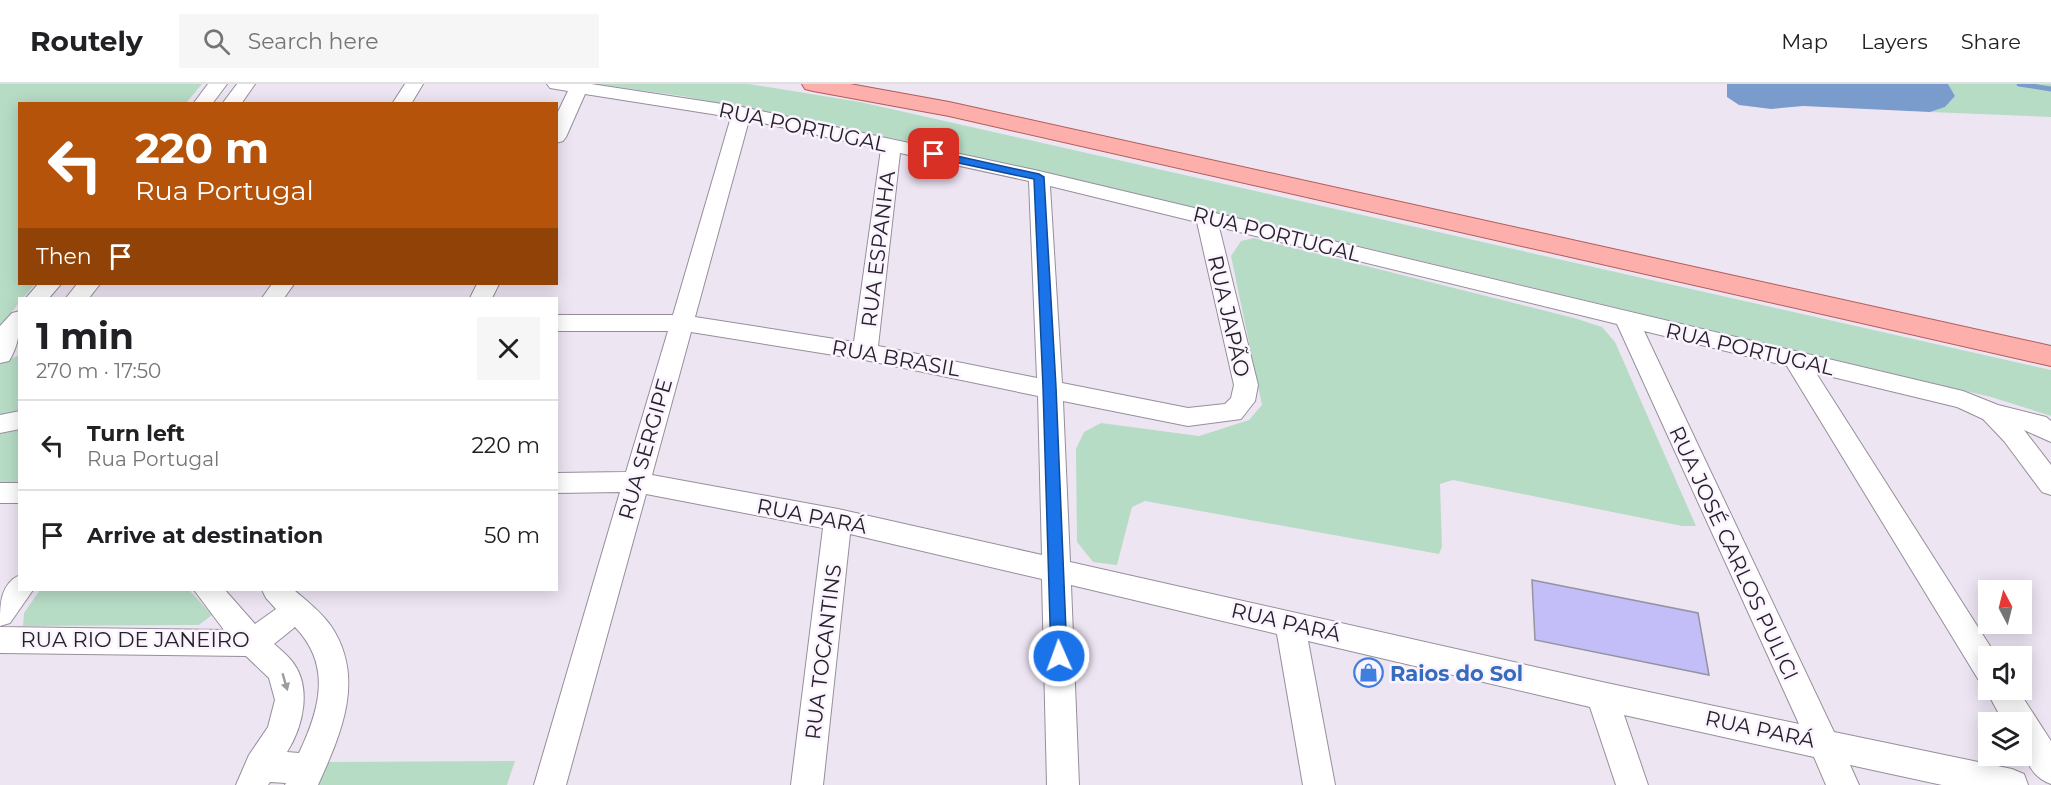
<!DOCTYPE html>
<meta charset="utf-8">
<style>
body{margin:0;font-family:Montserrat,sans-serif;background:#f6f6f6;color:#202124;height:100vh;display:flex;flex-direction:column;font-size:22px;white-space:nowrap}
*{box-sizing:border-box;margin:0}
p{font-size:20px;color:#757577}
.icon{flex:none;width:33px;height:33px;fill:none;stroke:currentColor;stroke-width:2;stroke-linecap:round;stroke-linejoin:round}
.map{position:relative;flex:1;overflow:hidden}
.side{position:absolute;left:18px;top:213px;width:540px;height:294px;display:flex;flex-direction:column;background:#fff;border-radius:0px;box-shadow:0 3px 15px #0003}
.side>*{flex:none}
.hud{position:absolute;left:18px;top:18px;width:540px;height:183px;border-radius:0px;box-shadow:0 3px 15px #0003;background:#b45309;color:#fff;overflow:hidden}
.needle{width:39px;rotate:353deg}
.buttons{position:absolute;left:1978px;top:496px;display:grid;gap:12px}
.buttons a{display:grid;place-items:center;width:54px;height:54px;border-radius:0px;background:#fff;box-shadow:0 3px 15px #0003;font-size:30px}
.pin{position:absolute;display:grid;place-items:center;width:51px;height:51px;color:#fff;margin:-26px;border-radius:12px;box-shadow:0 3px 9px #0006}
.me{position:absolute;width:66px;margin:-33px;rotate:358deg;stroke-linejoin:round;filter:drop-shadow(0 0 4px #0008)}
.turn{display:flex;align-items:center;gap:21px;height:126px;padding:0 18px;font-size:27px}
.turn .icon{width:78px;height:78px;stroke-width:2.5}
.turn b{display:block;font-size:42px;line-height:51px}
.then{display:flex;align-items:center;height:57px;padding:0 18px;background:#0003;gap:12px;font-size:22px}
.round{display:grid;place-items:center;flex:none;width:63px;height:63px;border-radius:0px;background:#f6f6f6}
.head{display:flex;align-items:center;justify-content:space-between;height:102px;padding:0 18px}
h1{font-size:36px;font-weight:700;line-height:45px}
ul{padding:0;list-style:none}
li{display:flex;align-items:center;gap:18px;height:90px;padding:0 18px;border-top:2px solid #e0e0e0}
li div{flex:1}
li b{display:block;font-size:22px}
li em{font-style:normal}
header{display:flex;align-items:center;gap:36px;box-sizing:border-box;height:84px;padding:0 30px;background:#fff;border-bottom:2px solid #e0e0e0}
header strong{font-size:28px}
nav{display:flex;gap:33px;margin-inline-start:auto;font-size:21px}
.search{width:420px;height:54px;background:#f6f6f6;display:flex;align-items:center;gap:15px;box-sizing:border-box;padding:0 21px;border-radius:0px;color:#757577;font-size:22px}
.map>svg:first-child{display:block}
</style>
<header>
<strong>Routely</strong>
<div class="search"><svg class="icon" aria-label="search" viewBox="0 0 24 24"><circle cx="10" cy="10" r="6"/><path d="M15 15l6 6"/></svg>Search here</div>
<nav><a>Map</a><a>Layers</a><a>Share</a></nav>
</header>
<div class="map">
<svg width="2051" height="701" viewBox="0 0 2051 701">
<rect width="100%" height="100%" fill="#eee5f3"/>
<!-- green -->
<path fill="#b7dcc6" d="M0,0h202l-16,19 -166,1v180h15l-12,14h-3l-1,5 -19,23z
M595,0h154l111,18 1191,268v46l-60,-19 -172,-41 -456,-109 -453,-105 -228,-46z
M1948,0h103v33l-121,-5 15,-5 10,-11z
M1254,154l320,80 28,9 13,15 81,184h-14l-229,-46 -13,4 2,63 -3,7 -294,-53 -13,6 -15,58 -24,-3 -16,-20 -1,-93 8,-17 17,-9 98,13 50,-16 13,-15 -31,-149 10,-15z
M19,271v57l-19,3v-51z
M19,346v53h-19v-49z
M40,506h149l23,25 -13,10 -176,1 1,-13z
M515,677l-8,24h-189l10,-23z"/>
<!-- water -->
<path fill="#799ccc" d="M1727,0h221l7,12 -10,11 -15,5 -127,-6 -32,3 -32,-4 -12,-8z"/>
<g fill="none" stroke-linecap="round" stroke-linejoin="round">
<!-- stream -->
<path stroke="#799ccc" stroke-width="5" d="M2019,0l32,5"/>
</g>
<!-- building -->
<path fill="#c3bef8" stroke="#9493a2" stroke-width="1.5" d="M1532,496l166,33 11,62 -174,-35z"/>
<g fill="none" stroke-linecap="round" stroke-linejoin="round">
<defs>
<path id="minor" d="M208,0h19l-15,20h-19z
M237,0h18l-14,20h-19z
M405,0h18l-12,20h-19z
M547,0h44l151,23 297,64 924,220 35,14 48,12 5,4v21l-27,-12 27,35v30l-9,-3 -38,-51 -21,-22 -26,-12 -141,-34 181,284h-8v33h29l33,51v43c-27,-10 -29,-36 -29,-61h-18l-18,-33 3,-7 -11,-4 -191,-313 -143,-35 190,401 178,37 12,5 4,11h-86l-92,-20 9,20h-33l-12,-28 -190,-42 24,70h-32l-26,-78 -282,-66 27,144h-32l-26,-151 -206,-49 8,200h-32l-5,-206 -192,-45 -27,251h-32l32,-257 -177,-34 -80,291h-32l86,-293 -64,1v-20l70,-1 42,-141h-112v-16h117l58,-198 -146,-23 -19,43 -3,4 -7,2v-27l12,-25 -18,-3zM749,36l132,29 -27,193 -159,-25zM900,69l129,28 8,197 -159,-32zM1050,102l147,36 37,163 -3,13 -6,6 -37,4 -126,-25zM1219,143l398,97 182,400 -197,-42 -532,-120 -7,-161 125,25 53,-7 14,-18 3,-16zM691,248l174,28 173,36 4,159 -204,-46 -186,-34z
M38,200h23l-12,14h-23z
M77,200h23l-11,14h-23z
M272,200h22l-10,14h-22z
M477,200h22l-7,14h-22z
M20,227c0,18 -1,34 -11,50l-9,2v-37l12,-13z
M20,327v18l-20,4v-18z
M0,399h20v20h-20z
M20,491v15h13l-23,33 -10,3c0,-22 0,-42 20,-51z
M194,506h31l30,34 21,-15 -10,-11 -4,-8h32c13,11 27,22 37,36 35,52 10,108 -13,159h-33l1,-2 -16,-1 -2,3h-32l13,-30 19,-28 7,-27 -6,-22 -23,-22 -246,-3v-26l224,3zM295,543c37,38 25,82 4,126l-12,-1c16,-25 26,-66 4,-92 -5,-6 -11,-11 -17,-16z"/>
<path id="major" d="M802,0h48l99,18 1102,244v20l-1102,-250 -136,-25 -8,-2z"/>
</defs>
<!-- minor casing -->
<use href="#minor" stroke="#978e9b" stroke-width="2"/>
<!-- major casing -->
<use href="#major" stroke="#b15c5a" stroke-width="2"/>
<!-- minor -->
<use href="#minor" fill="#fff" fill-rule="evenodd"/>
<!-- major -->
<use href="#major" fill="#fdafac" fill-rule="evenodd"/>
</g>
<!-- one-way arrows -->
<defs><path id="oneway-solid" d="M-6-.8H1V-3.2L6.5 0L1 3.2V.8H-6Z" transform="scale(1.5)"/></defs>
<use fill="#9d9c9e" href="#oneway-solid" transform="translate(285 598) rotate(74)"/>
<!-- route -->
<path fill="#1a73e8" stroke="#114b97" stroke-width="1.5" d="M934,67l105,23 5,3 12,210 11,269 -3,4 -5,3 -6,-3 -2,-4 -8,-269 -9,-208 -104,-22v-5z"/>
<!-- icons -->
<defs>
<symbol id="shop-ring" viewBox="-11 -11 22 22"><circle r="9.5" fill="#fbf3ff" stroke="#3f7fe0" stroke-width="1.5"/><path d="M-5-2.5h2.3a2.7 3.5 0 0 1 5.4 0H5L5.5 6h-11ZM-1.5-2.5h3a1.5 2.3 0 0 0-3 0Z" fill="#3f7fe0"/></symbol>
</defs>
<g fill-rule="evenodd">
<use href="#shop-ring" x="1352" y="572" width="33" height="33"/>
</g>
<g text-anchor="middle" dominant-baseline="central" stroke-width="5" stroke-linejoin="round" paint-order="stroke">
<!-- street labels -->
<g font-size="21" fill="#262328" stroke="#fbf3ff">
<text transform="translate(803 43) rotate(12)">RUA PORTUGAL</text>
<text transform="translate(1277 150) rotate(14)">RUA PORTUGAL</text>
<text transform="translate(878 165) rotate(-83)">RUA ESPANHA</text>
<text transform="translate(1229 232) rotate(77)">RUA JAPÃO</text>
<text transform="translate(1750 265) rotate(13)">RUA PORTUGAL</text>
<text transform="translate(896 274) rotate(10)">RUA BRASIL</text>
<text transform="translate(645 365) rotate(-74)">RUA SERGIPE</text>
<text transform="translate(812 432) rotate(11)">RUA PARÁ</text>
<text transform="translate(1734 469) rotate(65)">RUA JOSÉ CARLOS PULICI</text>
<text transform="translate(1286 538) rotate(13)">RUA PARÁ</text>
<text x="135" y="555">RUA RIO DE JANEIRO</text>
<text transform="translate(823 568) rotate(-83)">RUA TOCANTINS</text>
<text transform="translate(1760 645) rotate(12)">RUA PARÁ</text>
</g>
<!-- shop labels -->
<g font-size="21" font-weight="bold" fill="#366cbe" stroke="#fbf3ff" text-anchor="start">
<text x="1390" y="589">Raios do Sol</text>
</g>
</g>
</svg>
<div class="buttons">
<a><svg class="needle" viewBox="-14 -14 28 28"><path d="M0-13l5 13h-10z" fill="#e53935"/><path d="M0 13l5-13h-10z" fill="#757577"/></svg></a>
<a><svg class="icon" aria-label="sound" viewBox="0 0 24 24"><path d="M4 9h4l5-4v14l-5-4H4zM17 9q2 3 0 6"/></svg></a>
<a><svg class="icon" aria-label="layers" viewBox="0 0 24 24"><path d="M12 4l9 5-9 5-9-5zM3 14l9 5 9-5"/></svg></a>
</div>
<div class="pin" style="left:934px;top:70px;background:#d93025"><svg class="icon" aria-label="arrive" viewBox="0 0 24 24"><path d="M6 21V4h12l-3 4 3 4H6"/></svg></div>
<svg class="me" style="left:1059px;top:572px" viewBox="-20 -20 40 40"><circle r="17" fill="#1a73e8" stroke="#fff" stroke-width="3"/><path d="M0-11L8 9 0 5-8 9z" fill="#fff"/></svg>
<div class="hud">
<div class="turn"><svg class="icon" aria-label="left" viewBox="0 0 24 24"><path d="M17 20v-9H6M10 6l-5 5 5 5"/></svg><div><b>220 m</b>Rua Portugal</div></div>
<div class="then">Then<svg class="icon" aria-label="arrive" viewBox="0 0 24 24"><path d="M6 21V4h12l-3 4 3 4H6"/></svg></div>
</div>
<section class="side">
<div class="head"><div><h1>1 min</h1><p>270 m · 17:50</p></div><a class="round"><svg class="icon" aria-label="close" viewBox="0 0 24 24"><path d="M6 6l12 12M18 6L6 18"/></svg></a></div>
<ul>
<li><svg class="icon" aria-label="left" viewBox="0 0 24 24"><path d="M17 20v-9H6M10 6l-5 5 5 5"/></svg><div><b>Turn left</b><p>Rua Portugal</p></div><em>220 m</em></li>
<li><svg class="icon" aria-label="arrive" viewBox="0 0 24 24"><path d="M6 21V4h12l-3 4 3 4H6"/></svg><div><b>Arrive at destination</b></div><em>50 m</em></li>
</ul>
</section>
</div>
